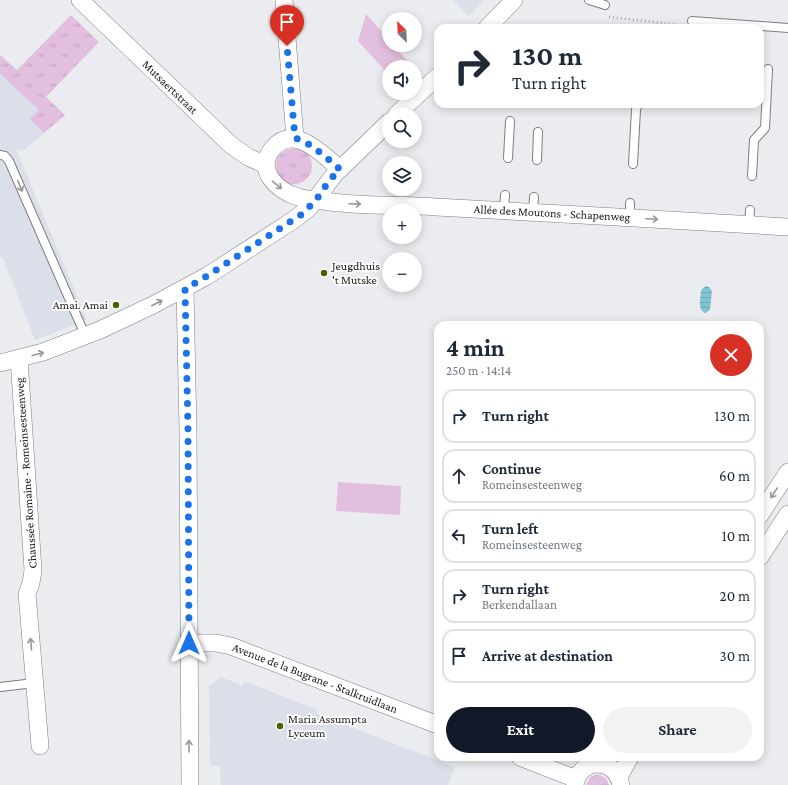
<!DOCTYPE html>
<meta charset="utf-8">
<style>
body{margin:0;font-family:"Crimson Pro",serif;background:#f2f2f3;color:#1f2937;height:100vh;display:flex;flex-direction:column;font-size:15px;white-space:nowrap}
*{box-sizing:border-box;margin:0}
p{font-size:13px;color:#747a83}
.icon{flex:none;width:22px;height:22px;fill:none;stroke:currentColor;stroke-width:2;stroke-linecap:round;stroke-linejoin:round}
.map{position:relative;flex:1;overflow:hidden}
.side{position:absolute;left:434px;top:321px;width:330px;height:440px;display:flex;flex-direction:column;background:#fff;border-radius:12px;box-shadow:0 2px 10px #0003}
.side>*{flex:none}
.guide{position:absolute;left:434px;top:24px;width:330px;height:84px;border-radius:12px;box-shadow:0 2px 10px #0003;background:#fff;color:#1f2937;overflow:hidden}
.needle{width:26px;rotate:336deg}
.controls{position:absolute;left:382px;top:12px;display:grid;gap:8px}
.controls a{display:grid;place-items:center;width:40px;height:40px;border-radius:50%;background:#fff;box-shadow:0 2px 10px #0003;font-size:20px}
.pin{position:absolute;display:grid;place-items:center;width:34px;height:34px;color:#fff;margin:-41px -17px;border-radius:50% 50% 50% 0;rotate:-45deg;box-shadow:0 0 4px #0007}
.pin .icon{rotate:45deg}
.me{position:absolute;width:44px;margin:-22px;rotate:0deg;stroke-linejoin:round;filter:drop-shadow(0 0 3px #0008)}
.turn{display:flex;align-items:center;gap:14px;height:84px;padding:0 12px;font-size:18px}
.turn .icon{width:52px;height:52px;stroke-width:2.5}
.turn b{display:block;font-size:28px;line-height:34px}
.round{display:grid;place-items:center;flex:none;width:42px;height:42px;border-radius:21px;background:#f2f2f3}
.head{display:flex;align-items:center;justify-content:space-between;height:68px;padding:0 12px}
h1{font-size:24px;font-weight:700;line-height:30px}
.action{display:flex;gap:8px;margin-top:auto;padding:8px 12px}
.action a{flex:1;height:46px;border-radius:24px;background:#111827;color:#fff;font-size:16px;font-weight:700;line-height:46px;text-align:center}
.action a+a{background:#f2f2f3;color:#1f2937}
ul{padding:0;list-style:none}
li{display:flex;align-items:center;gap:12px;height:54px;margin:0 8px 6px;padding:0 4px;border:2px solid #e0e1e3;border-radius:12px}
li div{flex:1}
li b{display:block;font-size:15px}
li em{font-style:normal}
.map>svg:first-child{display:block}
</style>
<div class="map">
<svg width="788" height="785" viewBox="0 0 788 785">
<defs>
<pattern id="grass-tufts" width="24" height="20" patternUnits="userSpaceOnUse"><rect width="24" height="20" fill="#e3bfdf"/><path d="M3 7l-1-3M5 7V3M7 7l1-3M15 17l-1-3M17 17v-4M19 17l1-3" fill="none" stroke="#c2a4bf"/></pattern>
<pattern id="water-rules" width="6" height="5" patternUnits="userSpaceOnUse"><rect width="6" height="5" fill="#81c5d2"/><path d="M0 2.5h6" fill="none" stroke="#6fa9b4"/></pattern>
</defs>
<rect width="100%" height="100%" fill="#ebecef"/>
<!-- built -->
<path fill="#dbdfe9" d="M453,0h31l-15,16z
M0,55l65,60 -42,36 -7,-2 71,171 -52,20 -32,-82 -3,-1z
M221,677l22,9 1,-5 74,29 -1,4 138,53 -7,18h-227l-1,-19h-10l-1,-80z"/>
<!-- grass -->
<path fill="url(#grass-tufts)" d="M71,15l28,27 -53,55 19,18 -21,18 -14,-14 9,-9 -39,-36v-19l17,15z
M276 166a18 18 0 1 1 36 0a18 18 0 1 1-36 0Z
M598,774l8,4 3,7h-23l4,-8z"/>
<!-- green -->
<path fill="#e3bfdf" d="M366,14l23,26v5h4l20,22h-24v8l-31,-34z
M338,482l63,4 -1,29 -64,-4z"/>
<!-- water -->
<path fill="url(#water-rules)" d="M706,286l3,1 3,4 -2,19 -5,3c-8,-4 -4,-15 -4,-23z"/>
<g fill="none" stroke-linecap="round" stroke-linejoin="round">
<defs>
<path id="lane" d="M589,0l16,5
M692,21l96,7
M0,155l5,1 4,5 76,174
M508,158l2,-37
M537,160l1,-28
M633,164l3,-54 2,-6
M752,176l2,-36 11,-12 3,-59
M504,210l1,-15
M533,212l1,-15
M630,218v-15
M749,225l1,-15
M0,687l34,-4"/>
<path id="street" d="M80,0l151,145 17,12 18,8
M284,0l11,138
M487,28l27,-28
M396,115l42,-39
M340,169c-17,-14 -46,-46 -67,-21 -19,22 5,43 25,49 8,3 18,3 26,4 37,6 74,3 112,6 117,6 235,13 352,20
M185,289l3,142 2,354
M19,358l14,212 -2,13 -4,11 13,152
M0,363l43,-11 57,-22 53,-25 54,-29 88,-57 14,-11 25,-33 55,-53
M760,515l28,-43
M760,557l28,-43
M189,643h27l15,3 207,79
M520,757l56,22
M619,777l11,-20
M575,785c4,-28 41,-28 46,0"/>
</defs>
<!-- lane casing -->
<use href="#lane" stroke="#7d7e81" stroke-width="10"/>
<!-- street casing -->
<use href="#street" stroke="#7d7e81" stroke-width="18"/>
<!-- path -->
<path stroke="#a5a5a8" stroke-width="2.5" stroke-dasharray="1 3" stroke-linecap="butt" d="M609,17l72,8"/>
<!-- lane -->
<use href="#lane" stroke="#fff" stroke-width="8"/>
<!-- street -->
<use href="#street" stroke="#fff" stroke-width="17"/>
</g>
<!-- one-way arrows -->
<defs><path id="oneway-shaft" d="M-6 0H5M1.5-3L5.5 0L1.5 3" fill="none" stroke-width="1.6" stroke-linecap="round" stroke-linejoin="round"/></defs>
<g stroke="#989898">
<use href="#oneway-shaft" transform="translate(277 185) rotate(39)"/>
<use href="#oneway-shaft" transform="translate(20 186) rotate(67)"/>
<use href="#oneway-shaft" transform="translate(355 204) rotate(2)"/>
<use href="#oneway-shaft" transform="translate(652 219) rotate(3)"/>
<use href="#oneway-shaft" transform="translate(157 303) rotate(-27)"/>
<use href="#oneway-shaft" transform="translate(38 354) rotate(-15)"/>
<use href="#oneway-shaft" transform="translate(774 493) rotate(123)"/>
<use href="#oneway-shaft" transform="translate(31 644) rotate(-95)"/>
<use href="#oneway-shaft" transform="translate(189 746) rotate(-90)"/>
</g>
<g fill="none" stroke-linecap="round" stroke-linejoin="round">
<!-- route -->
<path stroke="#1a73e8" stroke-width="7" stroke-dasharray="0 12.6" d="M189,643l-1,-213 -3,-141 22,-13 95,-62 14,-14 13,-19 11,-12c-14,-11 -28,-26 -45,-31l-8,-92"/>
</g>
<!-- markers -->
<g fill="#4d6005" stroke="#fff" stroke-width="1.5">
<circle cx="324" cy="273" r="4"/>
<circle cx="116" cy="305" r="4"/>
<circle cx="280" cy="726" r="4"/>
</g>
<g text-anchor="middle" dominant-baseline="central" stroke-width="3.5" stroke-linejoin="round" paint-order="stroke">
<!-- street labels -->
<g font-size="12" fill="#19191a" stroke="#fff">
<text transform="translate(170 87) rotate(44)">Mutsaertstraat</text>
<text transform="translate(552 213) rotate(3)">Allée des Moutons - Schapenweg</text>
<text transform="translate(26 473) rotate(-94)">Chaussée Romaine - Romeinsesteenweg</text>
<text transform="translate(315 678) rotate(21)">Avenue de la Bugrane - Stalkruidlaan</text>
</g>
<!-- poi labels -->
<g font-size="12" fill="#19191a" stroke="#fff" text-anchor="start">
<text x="332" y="266">Jeugdhuis<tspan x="332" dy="14">'t Mutske</tspan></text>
<text x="108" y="305" text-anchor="end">Amai. Amai</text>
<text x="288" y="719">Maria Assumpta<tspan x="288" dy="14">Lyceum</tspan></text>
</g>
</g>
</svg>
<div class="controls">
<a><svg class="needle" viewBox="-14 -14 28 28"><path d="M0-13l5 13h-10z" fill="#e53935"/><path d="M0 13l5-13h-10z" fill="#747a83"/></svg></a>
<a><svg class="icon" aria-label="sound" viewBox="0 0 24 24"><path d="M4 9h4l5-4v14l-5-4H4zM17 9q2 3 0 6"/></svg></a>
<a><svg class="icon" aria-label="search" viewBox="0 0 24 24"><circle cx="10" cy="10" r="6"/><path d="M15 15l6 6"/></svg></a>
<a><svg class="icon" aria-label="layers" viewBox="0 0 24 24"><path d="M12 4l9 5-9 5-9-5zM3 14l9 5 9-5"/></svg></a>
<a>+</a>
<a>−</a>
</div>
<div class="pin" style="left:287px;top:46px;background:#d93025"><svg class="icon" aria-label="arrive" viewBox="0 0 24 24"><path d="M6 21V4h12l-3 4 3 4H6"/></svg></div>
<svg class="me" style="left:189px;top:643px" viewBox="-20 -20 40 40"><path d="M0-17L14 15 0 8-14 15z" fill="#1a73e8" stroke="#fff" stroke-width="4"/></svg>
<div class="guide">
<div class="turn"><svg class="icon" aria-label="right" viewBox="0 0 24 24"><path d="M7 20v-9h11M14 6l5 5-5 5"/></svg><div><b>130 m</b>Turn right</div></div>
</div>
<section class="side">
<div class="head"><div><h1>4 min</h1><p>250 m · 14:14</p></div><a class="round" style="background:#d93025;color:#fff"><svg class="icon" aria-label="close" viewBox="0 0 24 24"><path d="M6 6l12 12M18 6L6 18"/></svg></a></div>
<ul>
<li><svg class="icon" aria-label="right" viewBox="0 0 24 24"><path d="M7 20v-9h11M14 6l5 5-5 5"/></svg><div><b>Turn right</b></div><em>130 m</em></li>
<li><svg class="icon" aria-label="ahead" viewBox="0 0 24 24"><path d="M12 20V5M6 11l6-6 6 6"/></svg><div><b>Continue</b><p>Romeinsesteenweg</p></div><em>60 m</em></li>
<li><svg class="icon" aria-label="left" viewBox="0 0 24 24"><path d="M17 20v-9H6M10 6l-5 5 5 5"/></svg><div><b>Turn left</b><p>Romeinsesteenweg</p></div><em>10 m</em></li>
<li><svg class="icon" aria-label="right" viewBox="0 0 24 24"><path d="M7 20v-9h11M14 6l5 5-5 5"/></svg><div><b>Turn right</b><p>Berkendallaan</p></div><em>20 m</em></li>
<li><svg class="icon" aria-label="arrive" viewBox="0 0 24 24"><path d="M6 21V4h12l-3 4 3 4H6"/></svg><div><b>Arrive at destination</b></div><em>30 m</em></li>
</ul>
<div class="action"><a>Exit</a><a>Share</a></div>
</section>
</div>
